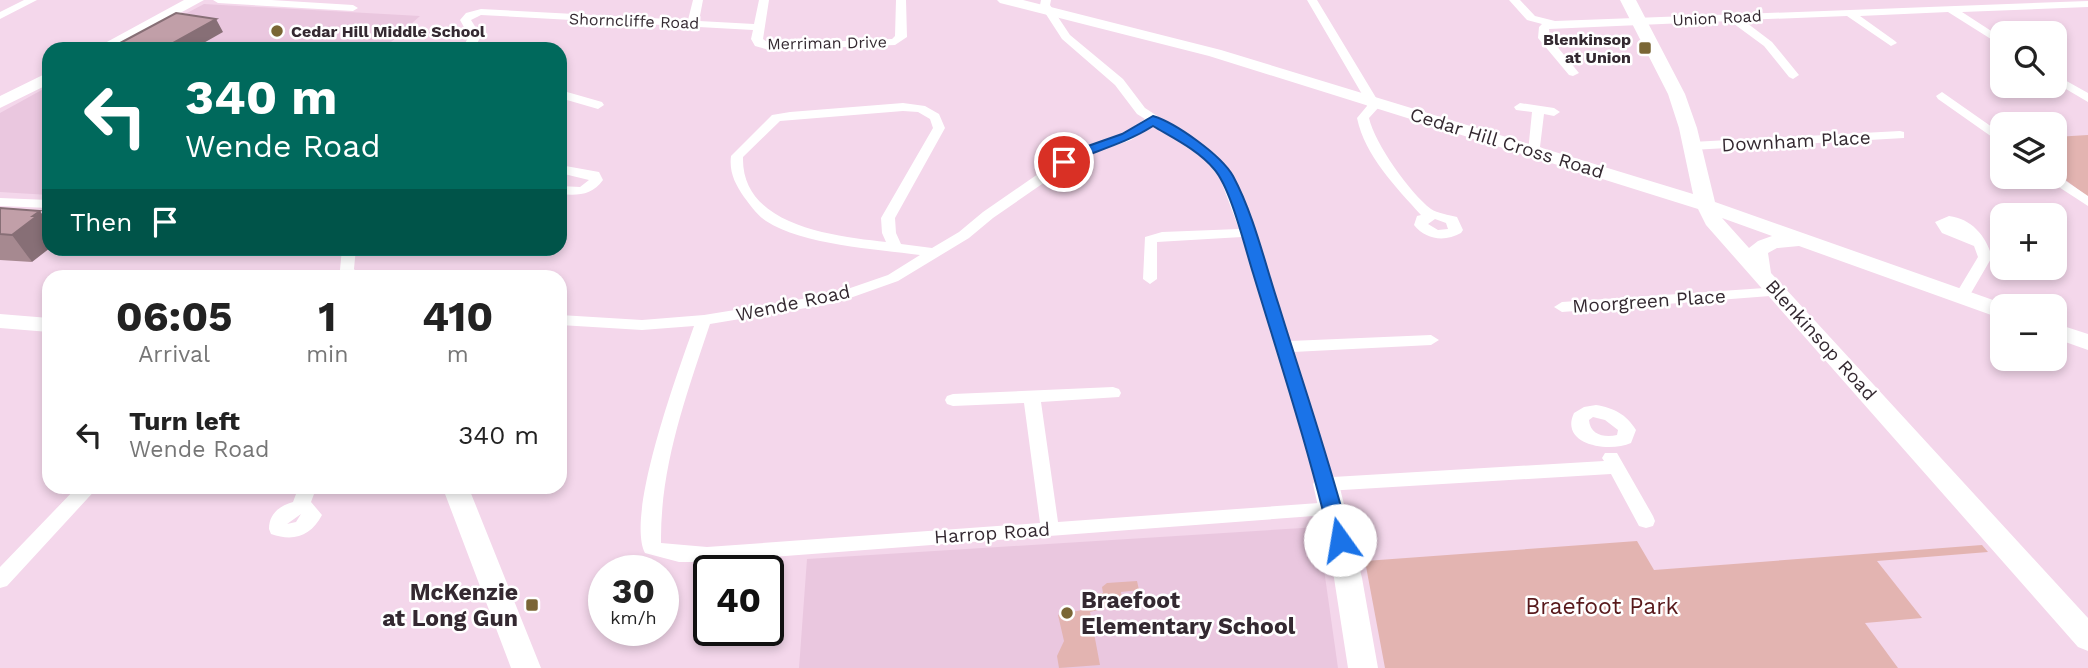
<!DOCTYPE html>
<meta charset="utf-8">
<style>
body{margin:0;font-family:"Work Sans",sans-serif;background:#f6f6f6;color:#222;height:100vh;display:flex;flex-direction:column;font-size:26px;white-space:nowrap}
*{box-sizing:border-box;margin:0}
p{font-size:23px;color:#767676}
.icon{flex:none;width:38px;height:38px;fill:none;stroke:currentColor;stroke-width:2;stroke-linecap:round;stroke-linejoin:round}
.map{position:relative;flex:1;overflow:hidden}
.drawer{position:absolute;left:42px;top:270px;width:525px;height:224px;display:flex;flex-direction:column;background:#fff;border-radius:21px;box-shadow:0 4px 10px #0003}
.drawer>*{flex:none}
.top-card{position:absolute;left:42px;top:42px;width:525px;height:214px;border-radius:21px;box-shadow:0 4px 10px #0003;background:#00695c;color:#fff;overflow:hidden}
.controls{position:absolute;left:1990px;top:21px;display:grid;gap:14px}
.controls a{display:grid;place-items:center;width:77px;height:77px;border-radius:14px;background:#fff;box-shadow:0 4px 10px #0003;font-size:35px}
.speed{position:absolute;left:588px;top:555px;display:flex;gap:14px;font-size:35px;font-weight:700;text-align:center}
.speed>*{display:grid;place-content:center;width:91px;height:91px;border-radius:50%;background:#fff;box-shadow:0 4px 10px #0003;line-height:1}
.speed small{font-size:18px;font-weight:400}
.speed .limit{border:4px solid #111;border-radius:10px;background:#fff;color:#111}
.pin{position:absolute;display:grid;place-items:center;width:60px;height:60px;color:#fff;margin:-30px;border:4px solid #fff;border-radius:50%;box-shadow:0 2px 7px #0007}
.me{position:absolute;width:77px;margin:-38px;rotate:347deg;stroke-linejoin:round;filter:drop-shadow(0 0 5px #0008)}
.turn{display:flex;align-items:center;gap:24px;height:147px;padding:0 28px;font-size:32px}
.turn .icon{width:91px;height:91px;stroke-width:2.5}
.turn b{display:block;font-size:49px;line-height:60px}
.then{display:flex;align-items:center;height:66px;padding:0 28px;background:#0003;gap:14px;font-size:26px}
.eta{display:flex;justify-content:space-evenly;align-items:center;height:119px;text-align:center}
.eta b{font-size:42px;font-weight:700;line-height:49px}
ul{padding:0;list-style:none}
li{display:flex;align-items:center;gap:21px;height:91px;padding:0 28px}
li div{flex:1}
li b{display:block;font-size:26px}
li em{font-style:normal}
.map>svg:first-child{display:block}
</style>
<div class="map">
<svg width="2088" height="668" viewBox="0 0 2088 668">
<rect width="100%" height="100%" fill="#f4d7eb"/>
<!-- built -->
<path fill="#eac7df" d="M204,4l216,12 -29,26 45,3 -5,4h-312z
M49,86v109l-49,-3v-79z
M1318,527l20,141h-539l8,-109z"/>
<!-- green -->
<path fill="#e3b4b1" d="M2088,135v62l-33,-25v-35z
M1637,541l17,29 328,-25 6,7 -111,9 45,57 -57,5 33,45h-513l-20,-107z
M1137,581l2,9 -18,2 1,8 -13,1 -4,7 -15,4 10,53 -41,3 -2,-12 7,-15 -6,-26 24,-5 6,-4 3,-12 12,-1 -1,-6 5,-4z"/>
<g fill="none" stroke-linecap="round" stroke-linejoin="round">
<!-- street -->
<path fill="#fff" fill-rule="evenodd" d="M24,0h13l-37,19v-7z
M213,0h58l82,5 5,3 -5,3 -135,-8z
M693,0h10l-4,21 55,3 5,-24h10l-6,39 7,5 122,-5 3,-3 1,-36h10l1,37 -12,8 -126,5 -14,-4 -4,-7 2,-9 -272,-15 -10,5 10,16 -7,13h-12l7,-13 -9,-16 6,-7 15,-4 207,11z
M1041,0h10l-1,5 20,30 53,44 22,29 69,45 17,21 24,59 35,108 141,-6 8,5 -8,5 -138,7 40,125 271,-16 -2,-3 3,-5h12l36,63 2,5 -2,5 -7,2 -7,-2 -28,-52 -285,17 -6,-2 -78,-252 -85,5v37l-7,5 -7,-5 2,-42 17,-5 77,-3 -19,-51 -16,-19 -50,-34 -23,15 -50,17 -88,61 -24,20 -71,43 -62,22 -126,21c-24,72 -50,142 -49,219l46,4 333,-24 -16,-120 -71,3 -6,-2 -2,-4 2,-4 6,-2 160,-7 6,2 2,4 -2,4 -78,5 17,120 275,-20 7,2 2,5 -2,5 -633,48h-28l-34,-9c-20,-39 34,-184 49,-227l-52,4 -82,-5v-10l82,5 62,-5 129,-21 55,-19 32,-20c-44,-6 -118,-10 -154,-34 -9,-6 -16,-16 -22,-24 -9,-13 -15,-25 -13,-41l41,-41 18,-3 113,-9 22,3 14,8 6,14 -50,90 1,15 5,11 31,4 27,-16 24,-20 88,-61 52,-17 22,-15 -8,-5 -22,-29 -53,-46 -22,-34zM903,111l15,1 12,7 3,9 -52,90 1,15 4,9c-50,-6 -145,-15 -143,-85l37,-36z
M1307,0h10l61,101 1,6 -10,11c6,26 41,75 62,91 6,4 18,6 26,8l6,13 -2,3c-16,9 -35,7 -47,-8l3,-9 4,-1c-25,-28 -56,-59 -64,-97l10,-12 -1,-5zM1435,219l11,4 2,6 -10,1 -10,-6z
M1509,0h11l15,16 20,5 533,-20v6l-126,5 40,26v8l-54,-34 -88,4 35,25 2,2 -6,3 -44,-30 -104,4 29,22 27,33 -6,4 -4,-2 -25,-31 -34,-25 -181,8 1,9 29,35 -6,3 -4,-1 -31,-37 1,-11 3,-3 -15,-4z
M2054,74l34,19v9l-34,-20z
M560,90l42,12 2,3 -6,4 -38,-11z
M1942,92l60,42v10l-64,-45 -2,-3z
M1520,103l34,5 6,4 -6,4 -10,-2 -5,41h-10l-1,-3 4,-40 -16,-2 -2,-3z
M1900,131l4,1v6l-212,12 -6,-4 6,-4z
M560,165l39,7 4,8c-11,15 -25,16 -43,14v-8l20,1 9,-7 -29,-7z
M2054,173l34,23v10l-40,-26 -1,-3h7z
M0,198l49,2v8l-49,-2z
M1949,216c23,3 37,20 43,41l-25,43 -5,2 -8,-5 24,-40 -4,-11 -32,-13 -7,-11z
M342,248h14l-2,21 5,7h-15l-4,-6z
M1779,287l8,5 -3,3 -222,17 -8,-5 8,-5z
M1596,405c18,3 30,9 40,25l-5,13c-22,10 -72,2 -57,-30l10,-6zM1593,417l12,3 13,10 -1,5c-12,3 -27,0 -28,-15z
M78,486h21l-92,100 -7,2v-21z
M299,486h18l-6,16 11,13c-11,21 -28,27 -51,19l-2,-5c0,-15 10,-23 24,-27zM301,514l-5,8 -9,2z"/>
<!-- secondary -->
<path fill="#fff" fill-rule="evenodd" d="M184,0h20l-90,49h-20z
M997,0h26l198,50 472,144 -14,-66 -11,-34 -48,-94h16l49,94 12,34 18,74 295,104h-8v12l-8,-2 -195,-70 -22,2 -9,5 3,20 317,345v33l-10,-4 -372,-422 -8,-16 -489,-153 -209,-53zM1722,218l50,18 -14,5 -9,7z
M49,72v12l-49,24v-12z
M0,314l49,4v14l-49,-4z
M2054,323l34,11v16l-34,-12z
M1326,474l9,3 4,7 23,94 16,90h-30l-14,-90 -21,-94 4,-7z
M442,486h26l73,182h-30z"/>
</g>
<!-- wall -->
<path fill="#a68990" d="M0,208l32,54 -32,-2z"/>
<!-- shaded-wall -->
<path fill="#876f76" d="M216,19l7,13 -30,17h-31z
M40,211l9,13 1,24 -18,14 -20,-27z"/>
<!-- building -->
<path fill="#c19fa8" stroke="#876f76" stroke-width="2" d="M176,13l40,6 -54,30h-53z
M0,208l40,3 -7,5h4l-25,19 -12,-1z"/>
<!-- route -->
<path fill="#1a73e8" stroke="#114b97" stroke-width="2" d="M1153,116c23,7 68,39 80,60 21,39 32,88 46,130 24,78 51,155 71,234l-3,5 -7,3 -7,-3 -3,-5c-21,-90 -50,-178 -77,-267 -8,-25 -22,-85 -39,-104 -16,-19 -41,-31 -61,-43 -22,14 -44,21 -68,30 -8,3 -13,8 -21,10l-6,-4 13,-10 51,-18z"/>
<!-- markers -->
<g fill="#7a6635" stroke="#fff" stroke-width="2.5">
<circle cx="277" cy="31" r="7"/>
<rect x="1638" y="41" width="14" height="14" rx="3.5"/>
<rect x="525" y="598" width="14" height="14" rx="3.5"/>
<circle cx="1067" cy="613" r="7"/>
</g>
<g text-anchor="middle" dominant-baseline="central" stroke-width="5" stroke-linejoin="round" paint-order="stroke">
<!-- far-street labels -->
<g font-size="16" fill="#342931" stroke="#fff">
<text transform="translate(1717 18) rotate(-3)">Union Road</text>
<text transform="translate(634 21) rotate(2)">Shorncliffe Road</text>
<text transform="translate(827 43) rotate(-1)">Merriman Drive</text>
</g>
<!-- far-poi labels -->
<g font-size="16" font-weight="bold" fill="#342931" stroke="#fff" text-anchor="start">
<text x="291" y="31">Cedar Hill Middle School</text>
<text x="1631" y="39" text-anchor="end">Blenkinsop<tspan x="1631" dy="18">at Union</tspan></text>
</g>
<!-- street labels -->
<g font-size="19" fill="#342931" stroke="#fff">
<text transform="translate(1796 141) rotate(-3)">Downham Place</text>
<text transform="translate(1507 143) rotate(17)">Cedar Hill Cross Road</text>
<text transform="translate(1649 301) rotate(-4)">Moorgreen Place</text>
<text transform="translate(793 303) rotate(-12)">Wende Road</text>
<text transform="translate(1821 340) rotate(48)">Blenkinsop Road</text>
<text transform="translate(992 533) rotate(-4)">Harrop Road</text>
</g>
<!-- near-poi labels -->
<g font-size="23" font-weight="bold" fill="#342931" stroke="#fff" text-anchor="end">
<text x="518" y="592">McKenzie<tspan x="518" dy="26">at Long Gun</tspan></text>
<text x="1081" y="600" text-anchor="start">Braefoot<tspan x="1081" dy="26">Elementary School</tspan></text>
</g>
<!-- near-park labels -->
<g font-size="23" fill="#58191b" stroke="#fff">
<text x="1602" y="606">Braefoot Park</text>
</g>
</g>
</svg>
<div class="controls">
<a><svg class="icon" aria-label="search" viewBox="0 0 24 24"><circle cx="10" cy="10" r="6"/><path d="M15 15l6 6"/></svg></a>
<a><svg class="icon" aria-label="layers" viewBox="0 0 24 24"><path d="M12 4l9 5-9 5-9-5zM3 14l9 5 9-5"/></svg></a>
<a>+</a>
<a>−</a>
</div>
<div class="speed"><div>30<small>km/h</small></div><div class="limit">40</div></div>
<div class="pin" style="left:1064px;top:162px;background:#d93025"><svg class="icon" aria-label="arrive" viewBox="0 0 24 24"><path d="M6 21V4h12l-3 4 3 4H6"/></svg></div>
<svg class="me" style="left:1340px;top:540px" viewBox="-20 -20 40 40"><circle r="19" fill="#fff"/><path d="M0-13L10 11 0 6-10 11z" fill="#1a73e8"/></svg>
<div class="top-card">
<div class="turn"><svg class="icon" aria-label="left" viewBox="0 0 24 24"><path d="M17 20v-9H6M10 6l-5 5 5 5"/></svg><div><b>340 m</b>Wende Road</div></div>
<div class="then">Then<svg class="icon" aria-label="arrive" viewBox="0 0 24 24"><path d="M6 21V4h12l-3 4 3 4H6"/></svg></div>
</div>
<section class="drawer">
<div class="eta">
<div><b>06:05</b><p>Arrival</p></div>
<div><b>1</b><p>min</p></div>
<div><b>410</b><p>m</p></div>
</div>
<ul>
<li><svg class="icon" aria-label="left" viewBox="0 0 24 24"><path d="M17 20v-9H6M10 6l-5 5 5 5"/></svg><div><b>Turn left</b><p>Wende Road</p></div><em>340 m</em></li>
</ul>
</section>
</div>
